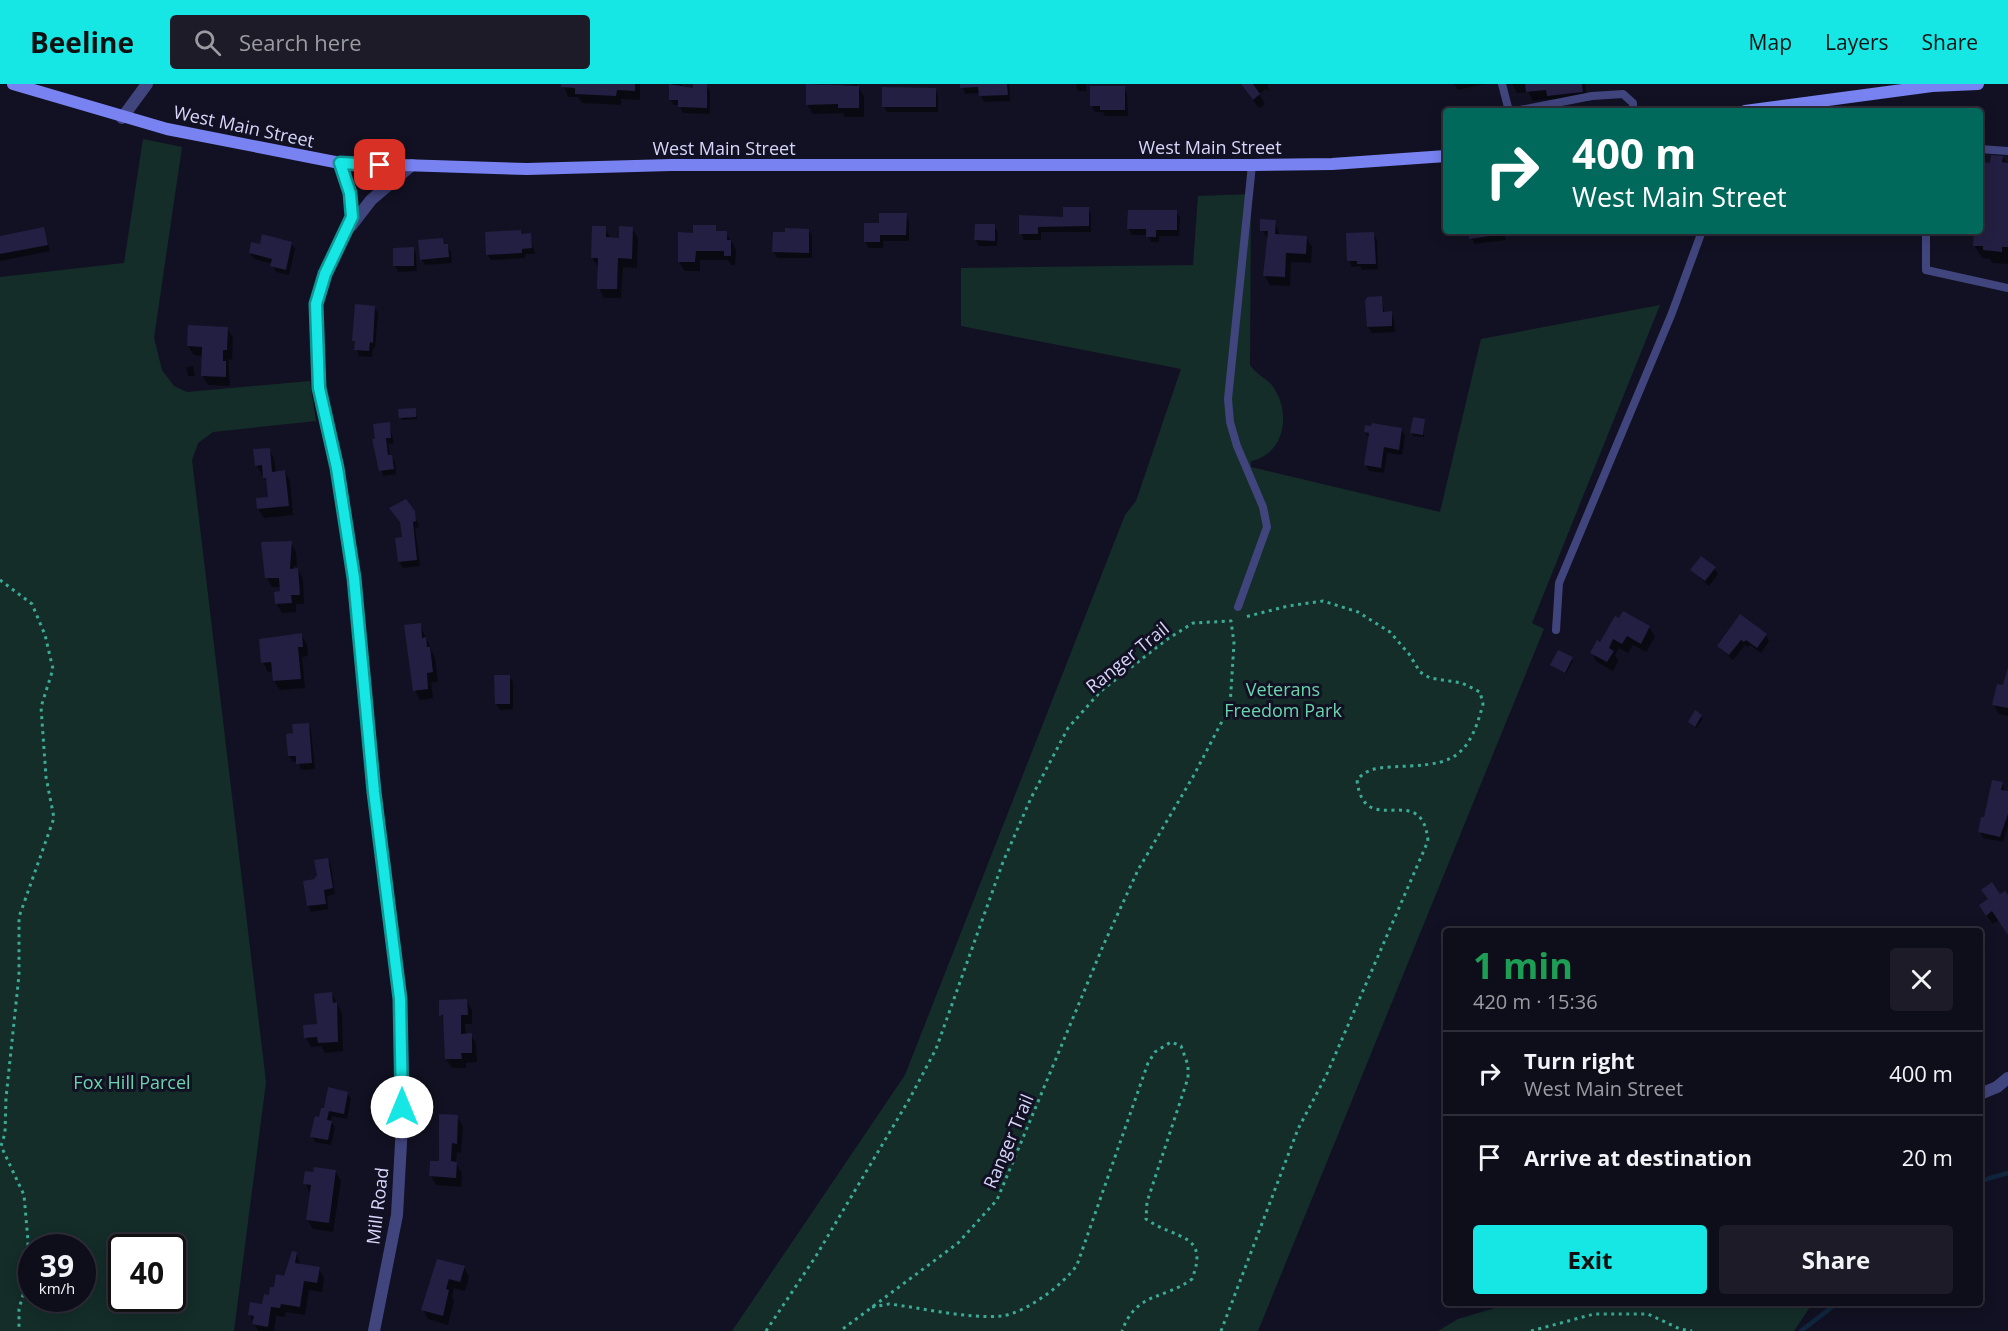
<!DOCTYPE html>
<meta charset="utf-8">
<style>
body{margin:0;font-family:"Open Sans",sans-serif;background:#1c1b27;color:#f1f3f6;height:100vh;display:flex;flex-direction:column;font-size:22px;white-space:nowrap}
*{box-sizing:border-box;margin:0}
p{font-size:20px;color:#9b9ca2}
.icon{flex:none;width:33px;height:33px;fill:none;stroke:currentColor;stroke-width:2;stroke-linecap:round;stroke-linejoin:round}
.map{position:relative;flex:1;overflow:hidden}
.sheet{position:absolute;left:1443px;top:844px;width:540px;height:378px;display:flex;flex-direction:column;background:#0e0d1a;border-radius:6px;box-shadow:0 3px 15px #0003,0 0 0 2px #2e2d39}
.sheet>*{flex:none}
.guide{position:absolute;left:1443px;top:24px;width:540px;height:126px;border-radius:6px;box-shadow:0 3px 15px #0003,0 0 0 2px #2e2d39;background:#00695c;color:#fff;overflow:hidden}
.speed{position:absolute;left:18px;top:1150px;display:flex;gap:12px;font-size:30px;font-weight:700;text-align:center}
.speed>*{display:grid;place-content:center;width:78px;height:78px;border-radius:50%;background:#0e0d1a;box-shadow:0 3px 15px #0003,0 0 0 2px #2e2d39;line-height:1}
.speed small{font-size:15px;font-weight:400}
.speed .limit{border:3px solid #111;border-radius:9px;background:#fff;color:#111}
.pin{position:absolute;display:grid;place-items:center;width:51px;height:51px;color:#fff;margin:-26px;border-radius:12px;box-shadow:0 3px 9px #0006}
.me{position:absolute;width:66px;margin:-33px;rotate:0deg;stroke-linejoin:round;filter:drop-shadow(0 0 4px #0008)}
.turn{display:flex;align-items:center;gap:21px;height:126px;padding:0 30px;font-size:27px}
.turn .icon{width:78px;height:78px;stroke-width:2.5}
.turn b{display:block;font-size:42px;line-height:51px}
.round{display:grid;place-items:center;flex:none;width:63px;height:63px;border-radius:6px;background:#1c1b27}
.head{display:flex;align-items:center;justify-content:space-between;height:102px;padding:0 30px}
h1{font-size:36px;font-weight:700;line-height:45px;color:#1e9e55}
.primary-button{display:flex;gap:12px;margin-top:auto;padding:12px 30px}
.primary-button a{flex:1;height:69px;border-radius:6px;background:#17e7e4;color:#111;font-size:24px;font-weight:700;line-height:69px;text-align:center}
.primary-button a+a{background:#1c1b27;color:#f1f3f6}
ul{padding:0;list-style:none}
li{display:flex;align-items:center;gap:18px;height:84px;padding:0 30px;border-top:2px solid #2e2d39}
li div{flex:1}
li b{display:block;font-size:22px}
li em{font-style:normal}
header{display:flex;align-items:center;gap:36px;box-sizing:border-box;height:84px;padding:0 30px;background:#17e7e4;color:#111}
header strong{font-size:28px}
nav{display:flex;gap:33px;margin-inline-start:auto;font-size:21px}
.search{width:420px;height:54px;background:#1c1b27;display:flex;align-items:center;gap:15px;box-sizing:border-box;padding:0 21px;border-radius:6px;color:#9b9ca2;font-size:22px}
.map>svg:first-child{display:block}
</style>
<header>
<strong>Beeline</strong>
<div class="search"><svg class="icon" aria-label="search" viewBox="0 0 24 24"><circle cx="10" cy="10" r="6"/><path d="M15 15l6 6"/></svg>Search here</div>
<nav><a>Map</a><a>Layers</a><a>Share</a></nav>
</header>
<div class="map">
<svg width="2008" height="1247" viewBox="0 0 2008 1247">
<rect width="100%" height="100%" fill="#121123"/>
<!-- green -->
<path fill="#142d29" fill-rule="evenodd" d="M143,55l39,8 -28,191 8,32 12,16 13,6 123,-11 6,40 -103,11 -15,11 -6,17 74,622 -32,249h-234v-1054l124,-14zM32,1164h50v51h-50zM122,1164h50v51h-50z
M1251,110l-1,171c6,9 14,12 21,19 21,26 15,70 -20,77v6l189,45 41,-173 179,-34 -128,318 12,6 -286,702h-526l173,-256 220,-560 11,-14 45,-132 -220,-43v-58l232,-3 5,-69z
M1509,1220h303l-18,27h-356l20,-12z"/>
<!-- shadow -->
<path fill="#0007" d="M563,0h77v16l-19,-1v6l-39,-2 -4,-6h-10z
M671,0h10l3,5 23,-3 3,6v22l-27,-1 -4,-8h-5l-4,-6z
M807,0h17l2,4 31,-4 7,13v20h-19l-2,-4 -30,1 -6,-10z
M961,0h48l1,17 -26,1 -4,-9 -15,1z
M1076,0h10v7h-8z
M1241,0h28l-2,2 4,6 -5,-3 -7,5 6,10 -6,4z
M1454,0h31l-27,6z
M1512,0h73l2,18 -33,3 -3,-6 -18,2 -5,-9 -11,1z
M1124,4l3,6 1,22h-23l-2,-4h-8l-3,-6z
M935,5l3,6v17h-51l-3,-6z
M2002,73l6,7v100l-16,-1 -2,-4 -8,-1 -8,-13 1,-14h5v-72l4,5h8z
M1088,125l3,6v17h-50v8h-17l-3,-6 -1,-18 44,2z
M1176,128l4,6 -1,18h-20v6h-8l-3,-7h-16l-3,-6z
M906,131l3,6v20h-26v7h-14l-4,-6 15,-17z
M1275,138l5,14 26,1 6,10 -1,16 -20,-1 -1,24 -20,-1 -6,-10 4,-35 -6,-10z
M994,142l4,6 -1,14h-18l-3,-6z
M715,143l3,6h8l6,9 4,9 -1,14h-4l-3,-5h-28v11h-15l-6,-9 16,-28z
M605,144l6,11 9,1 12,-12 6,10 -1,30 -14,-1 -2,31h-17l-5,-10 -1,-21 -6,-9z
M44,145l6,22 -50,10v-24z
M809,146l3,6v22h-35l-3,-6z
M1470,147h53v1l-18,3 1,5 -32,4z
M1373,150l4,6 1,29 -16,1 -2,-4 -8,1 -3,-6z
M522,151h8l5,19h-10v4l-34,2 -4,-6z
M442,155l9,12 1,12 -27,2 -4,-6z
M291,159l4,6 -6,26 -13,-3 -3,-8 -19,-5 -4,-6 11,-7z
M413,164l3,6 1,17 -19,1 -3,-6z
M1381,214l4,15h6l3,6 1,13 -23,1 -4,-6z
M374,223l4,6 -3,35h-2l-1,9 -13,-1 -5,-16z
M227,244l6,10 -1,22 -4,-1 2,27 -22,-1 -6,-10 1,-19 -9,-1 -6,-9z
M193,282l2,10h-7l-2,-9z
M415,325l2,10 -15,1 -1,-2z
M1424,337v16l-11,-1 -1,-3z
M389,340l5,19 -6,1 2,13 5,5 1,12 -13,2 -9,-35z
M1401,345l4,6 -3,20 -15,-2 -3,20 -15,-2 -3,-6 3,-27 -4,-6z
M269,365l5,10 2,14 9,-1 5,9 3,34 -29,3 -6,-10 11,-10 -1,-14 -12,-19z
M414,428l5,15 -4,1 5,38 -17,2 -4,-6 4,-23 -1,-15z
M291,458l5,10 1,14h-3v4h4l5,9 1,25h-8v8l-14,1 -6,-10 5,-16h-9l-5,-9z
M1714,484l4,6 -9,12 -17,-16z
M1740,532l26,19 3,6 -8,12 -11,-8 -2,2 -3,-2 -12,15 -15,-14z
M1615,534l34,9 6,10 -9,15 -13,-7 -5,8 -9,-5 -4,7 3,6 -5,10 -16,-9 -5,-9 8,-9z
M420,541l15,33 3,24h-7l2,16 -13,2 -5,-10z
M301,550l6,10 1,12 -6,1 3,31 -25,2 -6,-9 -1,-10 -5,1 -5,-10z
M1572,575l1,2 -7,13 -14,-9z
M2008,586v46l-9,-2 -5,-9 10,-18z
M509,592l4,6v27l-13,1 -4,-6z
M1701,632l2,3 -7,9 -5,-4 -1,-2z
M308,640l3,6 4,39 -14,1 -3,-9 -5,1 -4,-6 5,-22z
M2002,699l3,9 3,1v32l-5,17 -20,-4 -3,-6z
M327,775l4,6 4,29 -8,2 1,13 -17,3 -3,-6 6,-26z
M2000,812l8,2v36l-9,-14 -6,4 -7,-9z
M332,910l10,19 1,38 -18,2 -4,-7 -10,1 -5,-9 12,-13z
M466,916l6,10v14h-7l1,11h5l5,9 1,18 -11,1v5h-14l-6,-9 -1,-37 -4,-7z
M347,1009l4,6 -4,20 -15,-3 -1,5 4,7 -4,17 -16,-3 -3,-6 8,-17z
M457,1033l6,9 -2,27 -4,-1 -1,11 6,10 -1,14 -25,-2 -5,-9 9,-13z
M335,1087l6,10 -8,51 -20,-3 -6,-10 3,-26 -5,-10z
M296,1169l5,13 18,3 5,9 -2,14 -13,-2 -4,25 -19,-3 -1,5 -9,-1 -2,15h-16l-8,-16 13,-9 22,-29z
M464,1183l5,10 -4,14 -11,-3 -2,9 2,4 -6,24 -20,-6 -5,-9 7,-28z"/>
<g fill="none" stroke-linecap="round" stroke-linejoin="round">
<!-- stream -->
<path stroke="#0f263e" stroke-width="4.5" d="M1980,1097l28,-8
M1801,1247l35,-27"/>
</g>
<!-- building -->
<path fill="#221f42" d="M561,0h74v7l-18,-1 -1,6 -41,-2v-6l-14,-1z
M669,0l24,4v-4h14v24l-29,-1v-7h-9z
M806,0l53,2v22h-21v-4l-32,1z
M960,0h47l1,11 -29,1 -1,-9 -18,1z
M1241,0h12l7,10 -7,6z
M1525,0h57l1,8 -36,4 -1,-6 -20,2z
M1090,2h35v24h-25v-4h-10z
M882,3l54,1v19h-54z
M1991,71l12,1 -1,6 6,1v84h-6v5l-19,-2v-4h-10l1,-15h6v-74l2,5 8,1z
M1063,123h26v19l-51,1v7h-19v-19l44,2z
M1128,126h49v20h-21v7h-10v-8h-19z
M879,129h28l-1,22h-26v7h-16v-19h15z
M1260,135l16,1 -1,14 32,2 -1,18 -20,-1 -1,24 -22,-1 5,-45h-8z
M975,140h20v17l-21,-1z
M693,141h23v6h11v9h4v16h-7v-5h-28l-1,11h-17v-30l15,1z
M592,142h14v11l13,1v-12l14,1 -1,32 -14,-1 -1,31h-20l1,-31h-7z
M44,143l4,18 -48,9v-18z
M785,144l24,1v24l-37,-1 1,-20h12z
M521,146v4l10,-1 1,15 -10,1v4l-36,2 -1,-23z
M1468,147h35l1,3 -35,5z
M1374,148l2,32h-19v-3h-10l-1,-28z
M262,150l30,8 -6,28 -16,-4 2,-7 -23,-6 2,-11 9,2z
M443,154l1,6h4l1,13 -29,3 -2,-20z
M414,163v19h-21v-18z
M1382,212l1,16 9,-1v15l-25,1 -2,-26 2,-4z
M355,220l20,2 -2,37 -3,-1 -1,9 -15,-1 1,-9h-3z
M188,241l40,2 -1,23h-4v11h3v16l-25,-1 1,-29 -15,-1z
M416,324v9l-17,1 -1,-9z
M1413,333l12,2 -2,16 -13,-2z
M390,338l1,16h-5l2,17h4l2,14 -15,2 -7,-32h3l-2,-15z
M1372,339l30,5 -3,22 -15,-3 -3,21 -17,-3 5,-32 -5,-1 1,-7 6,1z
M270,364l2,24 13,-2 4,36 -32,3 -1,-11 12,-1 -2,-19h-3l-1,-13 -7,1 -2,-17z
M406,415l9,12 1,10 -3,1 4,38 -19,2 -3,-24 7,-1 -2,-15 -11,-14z
M292,457l-2,28 8,-1 2,27h-9l1,8 -17,1 -1,-12 6,-1 -1,-13h-14l-4,-36z
M1701,472l15,11 -11,14 -15,-11z
M1623,527l27,15 -9,18 -14,-8 -5,8 -9,-5 -4,9 5,3 -7,11 -17,-9 7,-13 3,2 15,-26 4,2z
M1740,530l27,20 -10,14 -11,-8 -2,2 -3,-2 -12,15 -12,-9z
M421,539l1,15 4,-1 1,10h3l3,25 -6,1 1,16 -15,2 -9,-66z
M302,549l1,14h-5l3,32 -28,2 -2,-19 -10,1 -2,-24z
M1558,566l15,7 -8,16 -15,-8z
M2008,583v41l-16,-3 5,-21 6,1z
M494,591h16v29h-15z
M1695,626l7,5 -7,12 -7,-5z
M309,639l3,40 -16,1v-8h-8l-2,-22 7,-1 -1,-9z
M1992,696l11,2 -2,8 7,1v23l-8,23 -22,-5 3,-15h3z
M328,774l5,30 -9,2 2,14 -19,2 -4,-25 11,-2 3,-4 -3,-15z
M1992,798l8,12 5,-3 3,4v40l-16,-24 -6,5 -7,-11 9,-6 -7,-9z
M332,908l1,11 4,-1 1,40 -20,1 -1,-6 -13,1 -1,-13 14,-1 -3,-30z
M467,915l1,16h-7v19l11,-1v20h-11l1,6h-17l-2,-44 -4,1v-16z
M328,1003l20,5 -4,22 -15,-3 -2,9 5,1 -4,19 -18,-3 5,-21 4,1 2,-9h3z
M439,1030l19,1 -1,29 -5,-1 -1,18 6,1 -1,16 -27,-2 1,-15h9z
M314,1083l22,3 -7,53 -23,-3 5,-35 -8,-1 2,-13 8,1z
M292,1167l5,1 -2,11 25,4 -3,16 -13,-2 -4,26 -19,-3 -1,4 -9,-1 -3,20 -16,-3 2,-8 -6,-1 2,-13 12,2 2,-10 5,1 1,-8h4l2,-13 8,2z
M437,1175l28,7 -5,16 -11,-3 -3,10 3,1 -6,26 -22,-6z"/>
<g fill="none" stroke-linecap="round" stroke-linejoin="round">
<!-- path -->
<path stroke="#3bab97" stroke-width="3" stroke-dasharray="3 4.5" stroke-linecap="butt" d="M0,496l32,24 13,31 8,34 -12,38 5,70 8,41 -35,99v58l-13,123 -1,35 -4,13 23,49 4,46v36l-9,32v22
M872,1223l17,-3c34,4 79,15 112,12 25,-3 62,-31 76,-51l71,-202 7,-11 16,-10 10,4 7,19v13l-41,124 -1,17c29,21 64,13 46,60 -30,22 -55,12 -70,52
M766,1247l50,-75 94,-158 26,-49 67,-187 28,-64 37,-70 33,-37 65,-51 27,-17 38,-2 3,22 -4,63 -36,69 -56,95 -35,76 -106,254 -39,43 -118,88
M1221,1247l77,-202 28,-53 102,-235c-6,-63 -64,1 -71,-61 9,-11 20,-12 33,-13 57,-3 77,-1 93,-63l-3,-12 -18,-9 -32,-5 -10,-6 -11,-18 -19,-22 -32,-20 -35,-11 -35,5 -43,11
M1531,1247l63,-17h54l32,15 12,2"/>
<!-- service -->
<path stroke="#41457e" stroke-width="8" d="M1502,0l7,27
M1515,27l77,-15 31,-2 10,9v8
M1980,65l28,2
M1926,147v39l82,18
M1238,523l29,-80 -4,-20 -26,-61 -7,-24 -2,-23 24,-234
M1556,546l3,-47 113,-270 30,-82"/>
<!-- minor -->
<path stroke="#41457e" stroke-width="12" d="M122,34l25,-34
M1980,1010l17,-7 11,-9"/>
<!-- tertiary -->
<path stroke="#41457e" stroke-width="12" d="M340,79l10,30 2,24 -27,57 -9,30 3,84 18,80 17,110 20,213 26,208 2,36 1,72 -6,108 -23,116
M351,142l20,-26 41,-35"/>
<!-- secondary -->
<path stroke="#7883f1" stroke-width="12" d="M13,0l154,45 173,34 187,6 144,-4h581l80,-1 114,-8
M1745,27l187,-25 46,-2"/>
</g>
<g fill="none" stroke-linecap="round" stroke-linejoin="round">
<defs>
<path id="route" d="M380,81l-40,-2 10,30 2,24 -27,57 -9,30 3,84 18,80 17,110 20,214 26,207 2,108"/>
</defs>
<!-- route casing -->
<use href="#route" stroke="#0f9694" stroke-width="15"/>
<!-- route -->
<use href="#route" stroke="#17e7e4" stroke-width="10"/>
</g>
<g text-anchor="middle" dominant-baseline="central" stroke-width="6" stroke-linejoin="round" paint-order="stroke">
<!-- street labels -->
<g font-size="18" fill="#d7d7fb" stroke="#121123">
<text transform="translate(244 42) rotate(12)">West Main Street</text>
<text x="1210" y="63">West Main Street</text>
<text x="724" y="64">West Main Street</text>
<text transform="translate(1127 573) rotate(-39)">Ranger Trail</text>
<text transform="translate(1008 1057) rotate(-67)">Ranger Trail</text>
<text transform="translate(377 1122) rotate(-83)">Mill Road</text>
</g>
<!-- park labels -->
<g font-size="18" fill="#6ad4ad" stroke="#121123">
<text x="1283" y="605">Veterans<tspan x="1283" dy="21">Freedom Park</tspan></text>
<text x="132" y="998">Fox Hill Parcel</text>
</g>
</g>
</svg>
<div class="speed"><div>39<small>km/h</small></div><div class="limit">40</div></div>
<div class="pin" style="left:380px;top:81px;background:#d93025"><svg class="icon" aria-label="arrive" viewBox="0 0 24 24"><path d="M6 21V4h12l-3 4 3 4H6"/></svg></div>
<svg class="me" style="left:402px;top:1023px" viewBox="-20 -20 40 40"><circle r="19" fill="#fff"/><path d="M0-13L10 11 0 6-10 11z" fill="#17e7e4"/></svg>
<div class="guide">
<div class="turn"><svg class="icon" aria-label="right" viewBox="0 0 24 24"><path d="M7 20v-9h11M14 6l5 5-5 5"/></svg><div><b>400 m</b>West Main Street</div></div>
</div>
<section class="sheet">
<div class="head"><div><h1>1 min</h1><p>420 m · 15:36</p></div><a class="round"><svg class="icon" aria-label="close" viewBox="0 0 24 24"><path d="M6 6l12 12M18 6L6 18"/></svg></a></div>
<ul>
<li><svg class="icon" aria-label="right" viewBox="0 0 24 24"><path d="M7 20v-9h11M14 6l5 5-5 5"/></svg><div><b>Turn right</b><p>West Main Street</p></div><em>400 m</em></li>
<li><svg class="icon" aria-label="arrive" viewBox="0 0 24 24"><path d="M6 21V4h12l-3 4 3 4H6"/></svg><div><b>Arrive at destination</b></div><em>20 m</em></li>
</ul>
<div class="primary-button"><a>Exit</a><a>Share</a></div>
</section>
</div>
